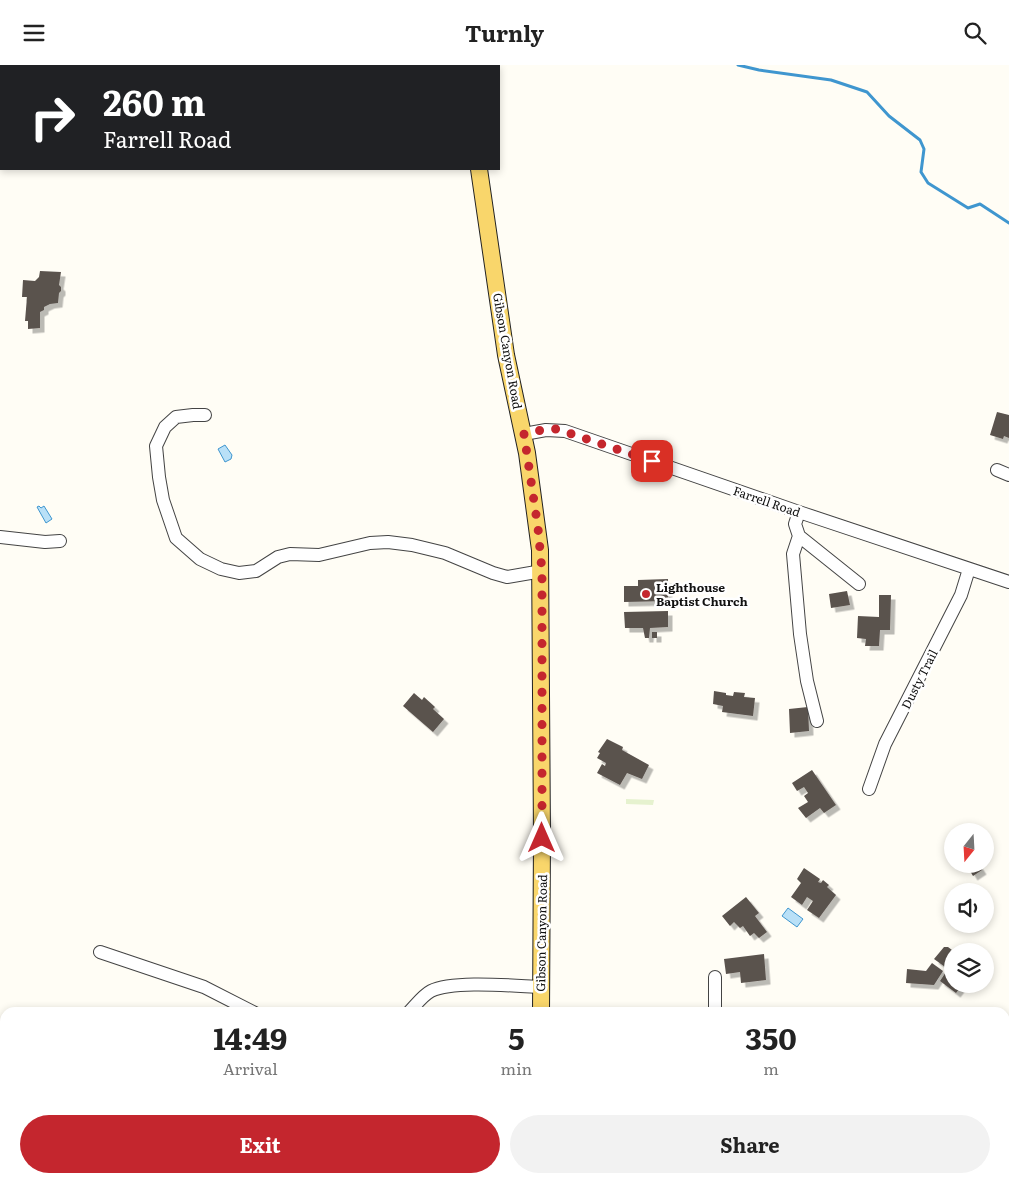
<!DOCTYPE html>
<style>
body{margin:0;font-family:Literata,serif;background:#f2f2f2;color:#222;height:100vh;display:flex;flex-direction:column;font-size:19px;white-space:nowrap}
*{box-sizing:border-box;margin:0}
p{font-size:16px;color:#767676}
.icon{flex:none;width:28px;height:28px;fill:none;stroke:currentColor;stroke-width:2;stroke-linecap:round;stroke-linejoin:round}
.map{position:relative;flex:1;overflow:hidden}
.sheet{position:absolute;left:0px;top:942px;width:1010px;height:176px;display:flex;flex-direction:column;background:#fff;border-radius:15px 15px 0 0;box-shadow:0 2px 8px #0003}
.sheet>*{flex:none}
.guide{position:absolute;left:0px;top:0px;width:500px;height:105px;box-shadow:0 2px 8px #0003;background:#202124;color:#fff;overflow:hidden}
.needle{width:32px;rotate:198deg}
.tools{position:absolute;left:944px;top:758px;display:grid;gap:10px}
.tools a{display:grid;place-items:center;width:50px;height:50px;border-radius:50%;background:#fff;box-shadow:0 2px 8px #0003;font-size:25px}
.pin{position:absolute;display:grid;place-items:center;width:42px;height:42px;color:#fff;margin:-21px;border-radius:10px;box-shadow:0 2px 8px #0006}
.me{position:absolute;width:55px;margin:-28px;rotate:0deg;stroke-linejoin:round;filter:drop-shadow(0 0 4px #0008)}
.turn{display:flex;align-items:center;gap:18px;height:105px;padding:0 20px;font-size:22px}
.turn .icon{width:65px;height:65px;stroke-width:2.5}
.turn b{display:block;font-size:35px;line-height:42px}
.eta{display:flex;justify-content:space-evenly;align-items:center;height:85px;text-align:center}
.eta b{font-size:30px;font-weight:700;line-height:35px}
.cta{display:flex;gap:10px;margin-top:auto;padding:10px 20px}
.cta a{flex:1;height:58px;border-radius:30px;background:#c4262e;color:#fff;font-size:20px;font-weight:700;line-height:58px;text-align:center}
.cta a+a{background:#f2f2f2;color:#222}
header{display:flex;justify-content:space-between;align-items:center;height:65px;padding:0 20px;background:#fff;font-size:22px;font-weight:700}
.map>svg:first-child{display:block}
</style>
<header><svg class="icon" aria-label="menu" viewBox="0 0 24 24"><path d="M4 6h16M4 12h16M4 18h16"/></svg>Turnly<svg class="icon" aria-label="search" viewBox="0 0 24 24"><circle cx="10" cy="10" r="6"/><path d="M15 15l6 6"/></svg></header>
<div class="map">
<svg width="1009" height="1118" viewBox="0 0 1009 1118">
<defs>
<filter id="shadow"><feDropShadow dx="4.5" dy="4.5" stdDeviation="0" flood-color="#0004"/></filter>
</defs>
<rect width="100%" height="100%" fill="#fffdf5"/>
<!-- pitch -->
<path fill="#e6f2cf" d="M626,734l28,1 -1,5 -27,-1z"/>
<!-- water -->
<path fill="#b9e0f7" stroke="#3f96cf" d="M225,380l7,10 -1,4 -6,3 -7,-13z
M39,441l2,2 3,-2 8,13 -6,4 -9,-16z
M788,843l15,11 -6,8 -15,-11z"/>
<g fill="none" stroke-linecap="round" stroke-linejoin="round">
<!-- stream -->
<path stroke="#3f96cf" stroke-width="3" d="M738,0l21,5 72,10 36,12 22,24 31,24 4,9 -3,23 7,11 40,25 12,-4 29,19"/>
</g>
<!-- building -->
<path fill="#5a524d" filter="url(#shadow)" d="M40,206l21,1 -2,13 2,2v4l-2,2 -1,10 -8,1 -6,3v3l-4,2v16l-12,1v-8h-3l2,-24h-5l1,-17 12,1 4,-4z
M997,347l12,3v23l-5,-2 -1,3 -13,-4z
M668,514v22l-44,1v-16h14v-6z
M847,526l3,14 -19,3 -2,-14z
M879,530h12l-1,35h-10l-1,16h-14l1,-7 -9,-1 1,-22 21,1z
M668,546v16l-18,1 -1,10h-4l-2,-10h-18l-1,-16z
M652,567h5v6h-5z
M714,626l12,2v2l7,1 1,-4 11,1 -1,4 11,1 -2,18 -31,-4 1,-6 -10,-2z
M414,628l8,7 2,-3 11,10 -2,2 11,10 -11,13 -30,-26z
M808,642l1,24 -19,2 -1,-24z
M607,674l16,8 -1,3 27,15 -7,14 -15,-6 -7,12 -23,-12 5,-9 3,2 1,-3 -9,-5 3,-5 -2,-1z
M812,705l24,35 -12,8 -4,-5 -14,10 -8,-10 10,-6 -4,-6 4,-3 -4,-6 -7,4 -5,-8z
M966,799h12l4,6 -9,6z
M804,803l16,11 -2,3 3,1 2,-3 6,5 -2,2 9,8 -17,23 -12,-8 6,-9 -6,-4 -5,8 -11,-8 10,-14 -4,-4z
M746,832l13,16 -4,3 12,16 -8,6 -5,-5 -4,3 -7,-10 -3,2 -6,-6 -4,4 -8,-10z
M944,882h4l4,3v34h11l-7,9 -16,-12 8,-12 -14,-10z
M764,889l2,26 -25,3 -1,-11 -14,2 -2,-15z
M932,898l11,8 -9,14 -28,-2 1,-14 19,2z
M5,1111v3h26l2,4h-33v-5z"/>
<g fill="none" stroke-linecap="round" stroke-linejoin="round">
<defs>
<path id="minor" d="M279,0l6,1
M322,1l2,-1
M0,13l1,2
M205,350h-12l-17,2 -11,10 -9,19 3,31 4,23 13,38 24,21 21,10 18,4 17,-2 22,-14 12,-3 29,1 51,-12 18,-1 24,3 33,8 48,20 14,4 35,-6
M524,369l22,-4 19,1 234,81 210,70
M997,405l12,5
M799,447l-4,12 4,12 60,48
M799,471l-6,18 7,80 7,47 10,40
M0,472l45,5 15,-1
M869,724l16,-45 76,-149 8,-26
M100,887l104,35 51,26
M715,912v36
M408,948c7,-7 15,-18 23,-22 22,-11 84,-5 110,-4
M1005,1105l4,2
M662,1118l4,-4
M692,1118l9,-4
M965,1118v-4"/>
<path id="major" d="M466,0v1
M479,104l27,186 21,98 13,97 2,288 -1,175
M539,1118v-4"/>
</defs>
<!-- minor casing -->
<use href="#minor" stroke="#444" stroke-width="14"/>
<!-- major casing -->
<use href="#major" stroke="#222" stroke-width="18"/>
<!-- minor -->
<use href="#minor" stroke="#fff" stroke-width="12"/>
<!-- major -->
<use href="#major" stroke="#f9d66b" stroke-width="16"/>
</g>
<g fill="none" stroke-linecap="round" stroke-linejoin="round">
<!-- route -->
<path stroke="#c4262e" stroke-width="9" stroke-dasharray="0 16.2" d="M542,773v-267l-4,-43 -14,-94 22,-5h11l95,32"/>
</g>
<!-- markers -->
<circle fill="#c4262e" stroke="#fff" stroke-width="2" cx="646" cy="529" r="5"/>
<g text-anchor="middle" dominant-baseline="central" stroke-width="5" stroke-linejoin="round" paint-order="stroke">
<!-- street labels -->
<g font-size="12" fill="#111" stroke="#fff">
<text transform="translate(508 286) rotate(80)">Gibson Canyon Road</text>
<text transform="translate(767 436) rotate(19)">Farrell Road</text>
<text transform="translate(919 614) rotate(-63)">Dusty Trail</text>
<text transform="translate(541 868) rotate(-89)">Gibson Canyon Road</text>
</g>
<!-- poi labels -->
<g font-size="12" font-weight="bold" fill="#111" stroke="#fff" text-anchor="start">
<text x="656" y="522">Lighthouse<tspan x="656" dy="14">Baptist Church</tspan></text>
</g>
</g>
</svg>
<div class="tools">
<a><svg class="needle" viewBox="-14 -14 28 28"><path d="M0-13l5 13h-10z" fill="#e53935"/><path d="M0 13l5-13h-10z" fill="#767676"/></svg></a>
<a><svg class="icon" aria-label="sound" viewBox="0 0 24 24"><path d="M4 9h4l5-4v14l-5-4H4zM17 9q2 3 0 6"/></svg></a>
<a><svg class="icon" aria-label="layers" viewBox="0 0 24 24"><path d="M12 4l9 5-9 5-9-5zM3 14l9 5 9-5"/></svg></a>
</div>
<div class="pin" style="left:652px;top:396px;background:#d93025"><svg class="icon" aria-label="arrive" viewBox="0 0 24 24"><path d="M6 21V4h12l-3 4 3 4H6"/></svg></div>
<svg class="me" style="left:542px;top:773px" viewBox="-20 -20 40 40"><path d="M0-17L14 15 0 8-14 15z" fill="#c4262e" stroke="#fff" stroke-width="4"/></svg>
<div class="guide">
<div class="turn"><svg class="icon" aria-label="right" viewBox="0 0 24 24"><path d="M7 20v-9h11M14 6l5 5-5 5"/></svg><div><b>260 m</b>Farrell Road</div></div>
</div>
<section class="sheet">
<div class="eta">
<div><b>14:49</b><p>Arrival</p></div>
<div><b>5</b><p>min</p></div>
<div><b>350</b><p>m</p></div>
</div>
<div class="cta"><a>Exit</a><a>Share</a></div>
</section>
</div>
